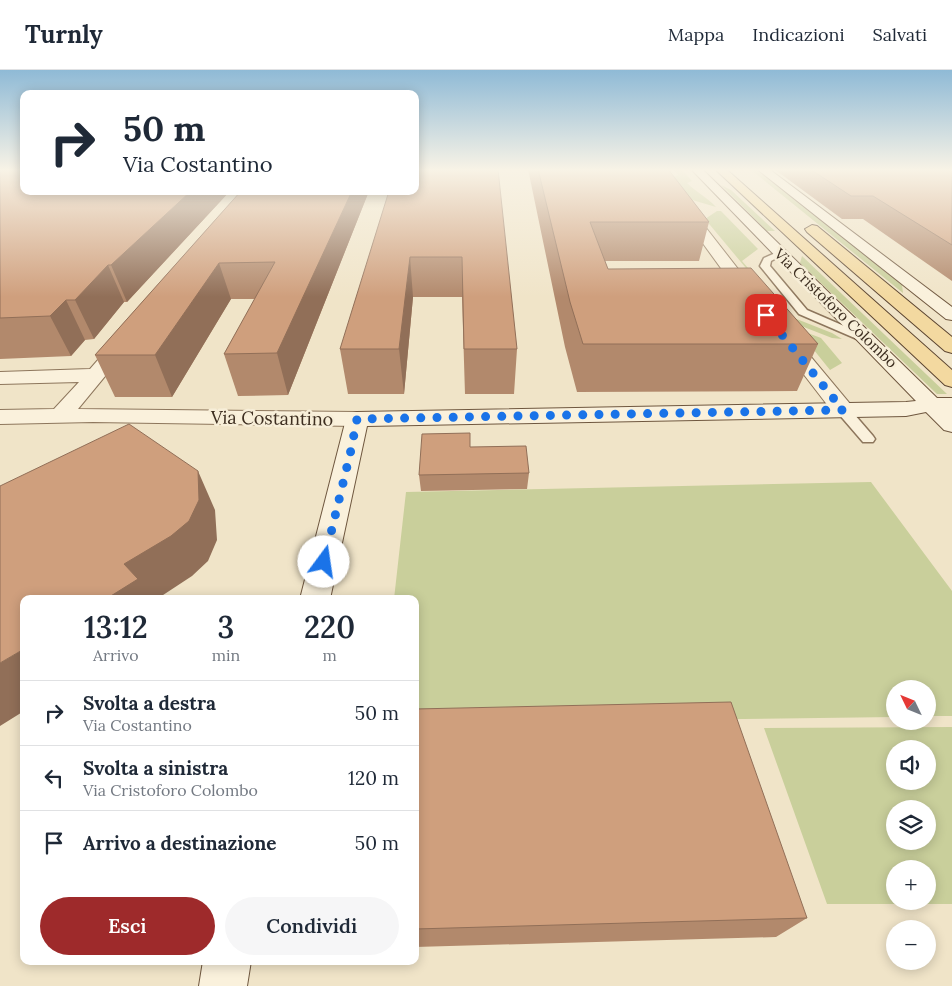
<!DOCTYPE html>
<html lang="it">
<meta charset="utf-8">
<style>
body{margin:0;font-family:Lora,serif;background:#f6f6f7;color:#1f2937;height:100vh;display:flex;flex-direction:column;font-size:19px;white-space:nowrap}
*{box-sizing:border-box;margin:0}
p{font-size:16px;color:#747a83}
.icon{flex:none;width:28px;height:28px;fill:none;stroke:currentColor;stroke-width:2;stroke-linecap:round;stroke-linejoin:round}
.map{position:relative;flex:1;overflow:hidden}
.side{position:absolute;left:20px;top:525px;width:399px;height:370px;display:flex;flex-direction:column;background:#fff;border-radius:10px;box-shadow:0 2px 12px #0003}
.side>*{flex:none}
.banner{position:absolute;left:20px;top:20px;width:399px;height:105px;border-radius:10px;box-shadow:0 2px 12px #0003;background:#fff;color:#1f2937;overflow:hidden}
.needle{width:32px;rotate:313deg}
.buttons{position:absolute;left:886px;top:610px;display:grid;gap:10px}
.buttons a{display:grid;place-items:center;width:50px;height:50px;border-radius:50%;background:#fff;box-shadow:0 2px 12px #0003;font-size:25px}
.pin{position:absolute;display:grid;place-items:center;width:42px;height:42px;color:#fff;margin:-21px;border-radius:10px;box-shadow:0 2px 8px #0006}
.me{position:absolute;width:55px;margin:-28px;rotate:14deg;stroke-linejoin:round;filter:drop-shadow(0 0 4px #0008)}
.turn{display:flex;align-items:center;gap:18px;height:105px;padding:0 20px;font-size:22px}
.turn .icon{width:65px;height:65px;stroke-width:2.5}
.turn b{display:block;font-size:35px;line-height:42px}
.eta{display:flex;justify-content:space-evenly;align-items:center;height:85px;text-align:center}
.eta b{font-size:30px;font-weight:600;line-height:35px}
.cta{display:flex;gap:10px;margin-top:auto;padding:10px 20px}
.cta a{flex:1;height:58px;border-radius:30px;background:#9e2a2b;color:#fff;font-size:20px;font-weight:600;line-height:58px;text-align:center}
.cta a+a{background:#f6f6f7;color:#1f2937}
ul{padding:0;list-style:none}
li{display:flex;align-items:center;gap:15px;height:65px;padding:0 20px;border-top:1px solid #e0e1e3}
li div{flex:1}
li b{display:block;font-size:19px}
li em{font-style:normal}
header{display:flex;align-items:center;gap:30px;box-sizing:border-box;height:70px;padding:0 25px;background:#fff;border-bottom:1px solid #e0e1e3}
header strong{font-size:24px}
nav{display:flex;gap:28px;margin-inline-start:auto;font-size:18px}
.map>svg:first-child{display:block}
</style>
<header>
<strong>Turnly</strong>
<nav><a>Mappa</a><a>Indicazioni</a><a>Salvati</a></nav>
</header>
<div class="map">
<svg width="952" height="916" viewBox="0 0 952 916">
<rect width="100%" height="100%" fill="#f0e4c8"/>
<!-- green -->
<path fill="#c9cf9b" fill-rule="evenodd" d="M668,99h13l11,12 -5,2c10,10 20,14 29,24l-27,-8 -18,-21 7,-3 -4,-5z
M750,99h6l146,116 1,8z
M721,115l10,5 44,41h-8z
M717,141h4l37,38 -16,12 47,55 43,17 10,6 -10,-1 -41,-16 -86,-103z
M802,186l145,138h-10l-137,-131z
M797,259l24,9 21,25 -12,7z
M871,412l81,109v125h-24v-27h-33v28l-480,6v-124h-21l12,-107z
M952,657v177h-125l-63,-176zM895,679h33v32h-33zM895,739h33v32h-33zM895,799h33v32h-33z"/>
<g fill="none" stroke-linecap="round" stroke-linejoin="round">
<defs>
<path id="lane" d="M780,181l4,3 -13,7 -1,5 37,44 65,28 2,2 -2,2h-8l-65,-28 -39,-48 4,-8z
M843,336l5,1 25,29 2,3 -2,3h-10l-25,-29 -1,-3 1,-3z"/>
<path id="street" d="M649,99h11l96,123 2,4 -2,4h-12z
M784,261l7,2 60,72 3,5 -3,5 -8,2 -8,-2 -60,-78 2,-4z
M125,265l7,2 2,4 -56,68 279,3 8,2 3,5 -3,5 -8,2 -264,-4 -93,2v-14l54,-1 25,-27 -79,2v-12l90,-3 28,-32z"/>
<path id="secondary" d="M691,99h11l235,229h15v34l-8,-2 -18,-18 -20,4 -539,10 -37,173h-30l46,-180 3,-5 8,-2 549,-10 10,-1z
M757,99h12l183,138v13l-6,-1z
M203,891h48l-4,25h-48z"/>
<path id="primary" d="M715,99h11l226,201v17l-7,-2z
M812,155l5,1 135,111v16l-7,-2 -138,-119 -2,-3z"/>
</defs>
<!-- lane casing -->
<use href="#lane" stroke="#8d765c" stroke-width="3"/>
<!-- street casing -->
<use href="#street" stroke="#8d765c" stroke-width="2"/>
<!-- secondary casing -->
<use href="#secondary" stroke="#6f573f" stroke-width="2"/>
<!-- primary casing -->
<use href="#primary" stroke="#5b4430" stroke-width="2"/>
<!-- lane -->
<use href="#lane" fill="#faf1dc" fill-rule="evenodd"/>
<!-- street -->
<use href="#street" fill="#faf1dc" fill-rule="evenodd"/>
<!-- secondary -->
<use href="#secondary" fill="#faf1dc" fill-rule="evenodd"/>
<!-- primary -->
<use href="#primary" fill="#f3d9a0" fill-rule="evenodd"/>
</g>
<!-- wall -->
<path fill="#b2896c" d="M0,99l230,22 -103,111h-3l-30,37 -9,1 -14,16 -71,3z
M415,99l102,180 -3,45h-49l-3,-97h-49l-9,97h-56l-8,-45z
M528,99h140l41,53 -10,39h-94l3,8 210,75 -21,47 -220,1 -12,-45z
M774,99h178v112l-89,-62h-21z
M241,121h128l-81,204 -50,1 -14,-42 31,-55h-24l-59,98h-57l-20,-42z
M470,377l59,26 -2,16 -106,2 -2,-16z
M415,639l392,209 -31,19 -361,10z"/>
<!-- shaded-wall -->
<path fill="#916f58" d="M191,121h39l-103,111 -16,-37z
M352,121h17l-81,204 -11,-42z
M410,187l3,40 -9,97 -5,-45z
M219,193l12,36 -59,98 -17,-42z
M108,195l16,37 -30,37 -19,-39z
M66,230l19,40 -14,16 -21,-40z
M198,401l17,39 2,30 -9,21 -16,15 -35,23h-51l18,-35z
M24,579v62l-24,15v-63z"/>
<!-- building -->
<path fill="#cf9f7d" stroke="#916f58" d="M0,99h24v22h167l-80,74h-3l-33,35h-9l-16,16 -50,2z
M415,99h83l19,180h-53l-2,-92h-52l-11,92h-59l49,-158h26z
M538,99h130l41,53h-119l18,47 143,-1 67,76h-235l-13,-42z
M810,99h142v76l-79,-49h-22z
M241,121h111l-75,162 -53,1 51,-92 -56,1 -64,92h-60z
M129,354l69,47 1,29 -10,21 -18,15 -47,28 14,15 -32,20h-82v50l-24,14v-177z
M470,363v14l56,-1 3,27 -110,2 3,-41z
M731,632l76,216 -392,11v-220z"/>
<!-- sky -->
<linearGradient id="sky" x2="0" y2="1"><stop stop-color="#8fbad6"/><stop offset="0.44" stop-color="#f8f3e6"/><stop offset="1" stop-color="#f8f3e6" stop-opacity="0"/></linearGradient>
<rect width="952" height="227" fill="url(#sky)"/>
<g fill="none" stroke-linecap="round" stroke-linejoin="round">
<!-- route -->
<path stroke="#1a73e8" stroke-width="9" stroke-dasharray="0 16.2" d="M324,492l27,-112 6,-31 486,-9 -77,-95"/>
</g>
<g text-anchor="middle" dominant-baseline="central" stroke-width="5" stroke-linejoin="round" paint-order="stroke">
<!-- far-street labels -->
<g font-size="15" fill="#3d2e20" stroke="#f7eed8">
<text transform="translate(836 238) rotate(44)">Via Cristoforo Colombo</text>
</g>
<!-- street labels -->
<g font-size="18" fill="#3d2e20" stroke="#f7eed8">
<text transform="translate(272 348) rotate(1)">Via Costantino</text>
</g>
</g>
</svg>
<div class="buttons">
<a><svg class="needle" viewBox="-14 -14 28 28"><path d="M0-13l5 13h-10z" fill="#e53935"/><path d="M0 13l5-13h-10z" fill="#747a83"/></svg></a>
<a><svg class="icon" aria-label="sound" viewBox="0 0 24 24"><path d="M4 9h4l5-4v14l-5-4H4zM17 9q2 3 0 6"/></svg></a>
<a><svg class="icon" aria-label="layers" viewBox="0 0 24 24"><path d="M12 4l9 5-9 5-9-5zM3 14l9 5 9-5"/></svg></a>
<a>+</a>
<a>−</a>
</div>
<div class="pin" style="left:766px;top:245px;background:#d93025"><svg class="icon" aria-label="arrive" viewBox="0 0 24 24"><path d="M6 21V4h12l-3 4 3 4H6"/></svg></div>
<svg class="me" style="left:324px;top:492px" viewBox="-20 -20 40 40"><circle r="19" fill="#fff"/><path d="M0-13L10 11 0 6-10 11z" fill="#1a73e8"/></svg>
<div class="banner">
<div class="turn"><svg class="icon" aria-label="right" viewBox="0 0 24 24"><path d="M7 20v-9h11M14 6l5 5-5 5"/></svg><div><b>50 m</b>Via Costantino</div></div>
</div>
<section class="side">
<div class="eta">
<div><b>13:12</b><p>Arrivo</p></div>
<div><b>3</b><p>min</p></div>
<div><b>220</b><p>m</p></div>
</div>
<ul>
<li><svg class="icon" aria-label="right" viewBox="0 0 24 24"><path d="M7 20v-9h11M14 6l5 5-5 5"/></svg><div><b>Svolta a destra</b><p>Via Costantino</p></div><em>50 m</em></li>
<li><svg class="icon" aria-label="left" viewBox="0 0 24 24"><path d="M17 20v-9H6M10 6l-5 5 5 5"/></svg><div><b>Svolta a sinistra</b><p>Via Cristoforo Colombo</p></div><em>120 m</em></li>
<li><svg class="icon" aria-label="arrive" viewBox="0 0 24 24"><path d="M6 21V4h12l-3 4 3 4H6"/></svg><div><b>Arrivo a destinazione</b></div><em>50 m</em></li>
</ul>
<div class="cta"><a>Esci</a><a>Condividi</a></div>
</section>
</div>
